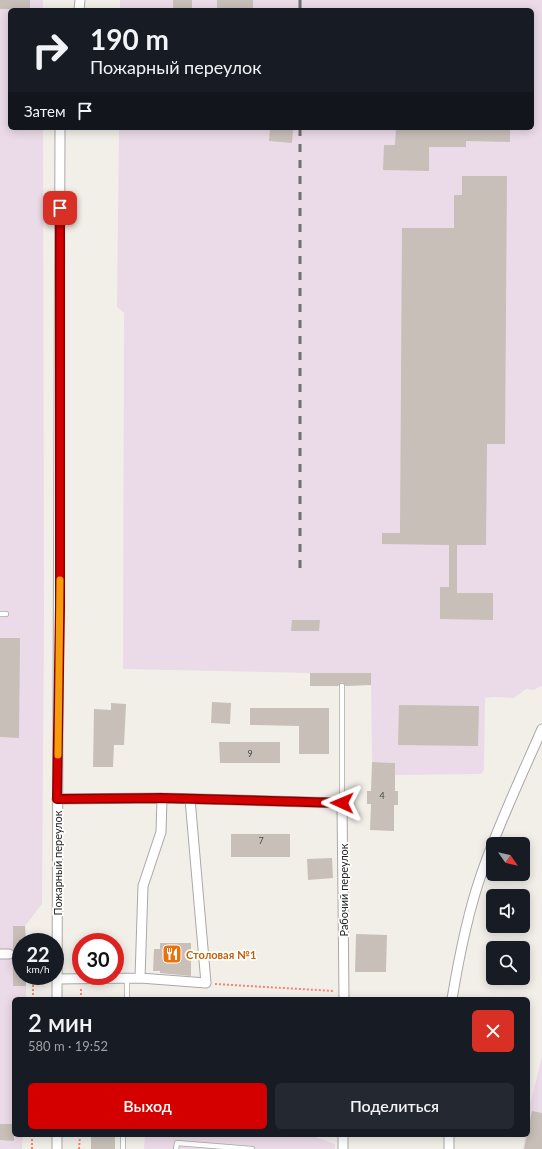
<!DOCTYPE html>
<html lang="ru">
<meta charset="utf-8">
<style>
body{margin:0;font-family:Lato,sans-serif;background:#242831;color:#f1f3f6;height:100vh;display:flex;flex-direction:column;font-size:15px;white-space:nowrap}
*{box-sizing:border-box;margin:0}
p{font-size:13px;color:#9ea1a6}
.icon{flex:none;width:22px;height:22px;fill:none;stroke:currentColor;stroke-width:2;stroke-linecap:round;stroke-linejoin:round}
.map{position:relative;flex:1;overflow:hidden}
.drawer{position:absolute;left:12px;top:997px;width:518px;height:140px;display:flex;flex-direction:column;background:#171b24;border-radius:6px;box-shadow:0 2px 10px #0003}
.drawer>*{flex:none}
.hud{position:absolute;left:8px;top:8px;width:526px;height:122px;border-radius:6px;box-shadow:0 2px 10px #0003;background:#171b24;color:#f1f3f6;overflow:hidden}
.needle{width:26px;rotate:124deg}
.tools{position:absolute;left:486px;top:837px;display:grid;gap:8px}
.tools a{display:grid;place-items:center;width:44px;height:44px;border-radius:6px;background:#171b24;box-shadow:0 2px 10px #0003;font-size:20px}
.speed{position:absolute;left:12px;top:933px;display:flex;gap:8px;font-size:20px;font-weight:700;text-align:center}
.speed>*{display:grid;place-content:center;width:52px;height:52px;border-radius:50%;background:#171b24;box-shadow:0 2px 10px #0003;line-height:1}
.speed small{font-size:10px;font-weight:400}
.speed .limit{border:6px solid #d22;background:#fff;color:#111}
.pin{position:absolute;display:grid;place-items:center;width:34px;height:34px;color:#fff;margin:-17px;border-radius:8px;box-shadow:0 2px 6px #0006}
.me{position:absolute;width:44px;margin:-22px;rotate:271deg;stroke-linejoin:round;filter:drop-shadow(0 0 3px #0008)}
.turn{display:flex;align-items:center;gap:14px;height:84px;padding:0 16px;font-size:18px}
.turn .icon{width:52px;height:52px;stroke-width:2.5}
.turn b{display:block;font-size:28px;line-height:34px}
.then{display:flex;align-items:center;height:38px;padding:0 16px;background:#0003;gap:8px;font-size:15px}
.round{display:grid;place-items:center;flex:none;width:42px;height:42px;border-radius:6px;background:#242831}
.summary{display:flex;align-items:center;justify-content:space-between;height:68px;padding:0 16px}
h1{font-size:24px;font-weight:600;line-height:30px}
.button{display:flex;gap:8px;margin-top:auto;padding:8px 16px}
.button a{flex:1;height:46px;border-radius:6px;background:#d40000;color:#fff;font-size:16px;font-weight:600;line-height:46px;text-align:center}
.button a+a{background:#242831;color:#f1f3f6}
.map>svg:first-child{display:block}
</style>
<div class="map">
<svg width="542" height="1149" viewBox="0 0 542 1149">
<rect width="100%" height="100%" fill="#f2efe9"/>
<!-- industrial -->
<path fill="#ebdbe8" d="M0,0h43v10h-33v118h33l1,485 -2,291 -17,22 1,16h-5v34h5v23h-12v136h9l-1,14h-22z
M120,0h422v686l-9,4 -7,-1 -12,9 -20,-1 -9,1 -1,72 -3,4 -86,1v-12l-23,-1 -1,-77 -61,1v-13l-187,-4 1,-356 -7,-6 2,-179h413v-118h-412z
M542,1056v93h-19l2,-14h3l1,-26z
M145,1135h165l25,9v5h-191z"/>
<!-- building -->
<path fill="#c7bfb8" d="M0,0h30v9h-30z
M173,0h19v10h-19z
M217,0h36v10h-36z
M270,128h23l-1,15 -23,-2z
M396,128h114v14l-44,-1v6h-37v24l-46,-1 1,-25h11z
M462,176h45l-2,268h-18l-1,101h-29v48h36v27l-53,-1v-32h9v-42l-67,-1v-11h18l2,-305h52v-33h8z
M292,620h28l-1,11h-28z
M0,638h20l-1,100 -19,-1z
M310,673h61v12l-25,1 -4,-4 -4,4h-28z
M212,702l19,1 -1,21 -19,-1z
M111,703l15,1 -2,41h-10l-1,22h-20l1,-58 17,1z
M399,705l80,1 -1,40 -80,-1z
M250,708h79v46h-30v-28l-49,-1z
M219,742h61v21h-60z
M372,762l23,1v28h3v14h-4v26l-24,-1 1,-26h-4v-13h4z
M231,834h59v23h-59z
M332,858l1,20 -25,2 -1,-21z
M13,926h12l1,16h-5v34h5v10h-13v-28l2,-4 -2,-4z
M356,934l31,1 -1,37h-31z
M160,943h31v33l-31,-3v-2h-7l1,-22h6z
M532,1111l10,2v36h-18z
M0,1124h14v17l-14,-1z
M91,1135h24v14h-24z"/>
<g fill="none" stroke-linecap="round" stroke-linejoin="round">
<defs>
<path id="service" d="M0,614h6
M342,686v117
M127,999v-21
M123,1149v-14
M176,1149l1,-6 75,6"/>
<path id="minor" d="M79,10l1,-10
M57,799l105,-1 180,5 2,196
M0,954h9
M140,978l3,-92 18,-54 1,-34
M58,979l82,-1 66,5 -16,-184
M57,999l3,-871
M452,999c7,-42 15,-84 29,-124 17,-50 40,-98 61,-146
M57,1135v14
M449,1135v14
M343,1149v-14"/>
</defs>
<!-- service casing -->
<use href="#service" stroke="#a9a9a9" stroke-width="6"/>
<!-- minor casing -->
<use href="#minor" stroke="#a9a9a9" stroke-width="11"/>
<!-- path -->
<path stroke="#fa8072" stroke-width="2" stroke-dasharray="2 2" stroke-linecap="butt" d="M215,984l119,7
M33,999v-23
M81,999v-11
M32,1149v-14
M79,1149l1,-14"/>
<!-- service -->
<use href="#service" stroke="#fff" stroke-width="4.5"/>
<!-- minor -->
<use href="#minor" stroke="#fff" stroke-width="9"/>
<!-- rail -->
<path stroke="#707070" stroke-width="3" stroke-dasharray="8 8" stroke-linecap="butt" d="M300,0v10
M300,128v442"/>
</g>
<g fill="none" stroke-linecap="round" stroke-linejoin="round">
<defs>
<path id="route" d="M60,208v399l-3,192 105,-1 180,5"/>
</defs>
<!-- route casing -->
<use href="#route" stroke="#8a0000" stroke-width="10"/>
<!-- route -->
<use href="#route" stroke="#d40000" stroke-width="7"/>
<!-- slow -->
<path stroke="#f59e0b" stroke-width="7" d="M58,755l2,-175"/>
</g>
<!-- icons -->
<defs>
<symbol id="restaurant-square" viewBox="-11 -11 22 22"><rect x="-9" y="-9" width="18" height="18" rx="4" fill="#e8710a" stroke="#fff"/><path d="M-5-6h1v4h1v-4h1v4h1v-4h1v5L-1.5 .5V6h-2V.5L-5-1ZM5-6V6H3V1.5H1.5Q1.5-4 5-6Z" fill="#fff"/></symbol>
</defs>
<g fill-rule="evenodd">
<use href="#restaurant-square" x="161" y="943" width="22" height="22"/>
</g>
<g text-anchor="middle" dominant-baseline="central" stroke-width="3.5" stroke-linejoin="round" paint-order="stroke">
<!-- number labels -->
<g font-size="9" fill="#4b4948">
<text x="250" y="753">9</text>
<text x="382" y="795">4</text>
<text x="261" y="840">7</text>
</g>
<!-- street labels -->
<g font-size="11" fill="#222" stroke="#fff">
<text transform="translate(57 863) rotate(-90)">Пожарный переулок</text>
<text transform="translate(343 890) rotate(-90)">Рабочий переулок</text>
</g>
<!-- food labels -->
<g font-size="11" font-weight="bold" fill="#c56008" stroke="#fff" text-anchor="start">
<text x="186" y="954">Столовая №1</text>
</g>
</g>
</svg>
<div class="tools">
<a><svg class="needle" viewBox="-14 -14 28 28"><path d="M0-13l5 13h-10z" fill="#e53935"/><path d="M0 13l5-13h-10z" fill="#9ea1a6"/></svg></a>
<a><svg class="icon" aria-label="sound" viewBox="0 0 24 24"><path d="M4 9h4l5-4v14l-5-4H4zM17 9q2 3 0 6"/></svg></a>
<a><svg class="icon" aria-label="search" viewBox="0 0 24 24"><circle cx="10" cy="10" r="6"/><path d="M15 15l6 6"/></svg></a>
</div>
<div class="speed"><div>22<small>km/h</small></div><div class="limit">30</div></div>
<div class="pin" style="left:60px;top:208px;background:#d93025"><svg class="icon" aria-label="arrive" viewBox="0 0 24 24"><path d="M6 21V4h12l-3 4 3 4H6"/></svg></div>
<svg class="me" style="left:342px;top:803px" viewBox="-20 -20 40 40"><path d="M0-17L14 15 0 8-14 15z" fill="#d40000" stroke="#fff" stroke-width="4"/></svg>
<div class="hud">
<div class="turn"><svg class="icon" aria-label="right" viewBox="0 0 24 24"><path d="M7 20v-9h11M14 6l5 5-5 5"/></svg><div><b>190 m</b>Пожарный переулок</div></div>
<div class="then">Затем<svg class="icon" aria-label="arrive" viewBox="0 0 24 24"><path d="M6 21V4h12l-3 4 3 4H6"/></svg></div>
</div>
<section class="drawer">
<div class="summary"><div><h1>2 мин</h1><p>580 m · 19:52</p></div><a class="round" style="background:#d93025;color:#fff"><svg class="icon" aria-label="close" viewBox="0 0 24 24"><path d="M6 6l12 12M18 6L6 18"/></svg></a></div>
<div class="button"><a>Выход</a><a>Поделиться</a></div>
</section>
</div>
